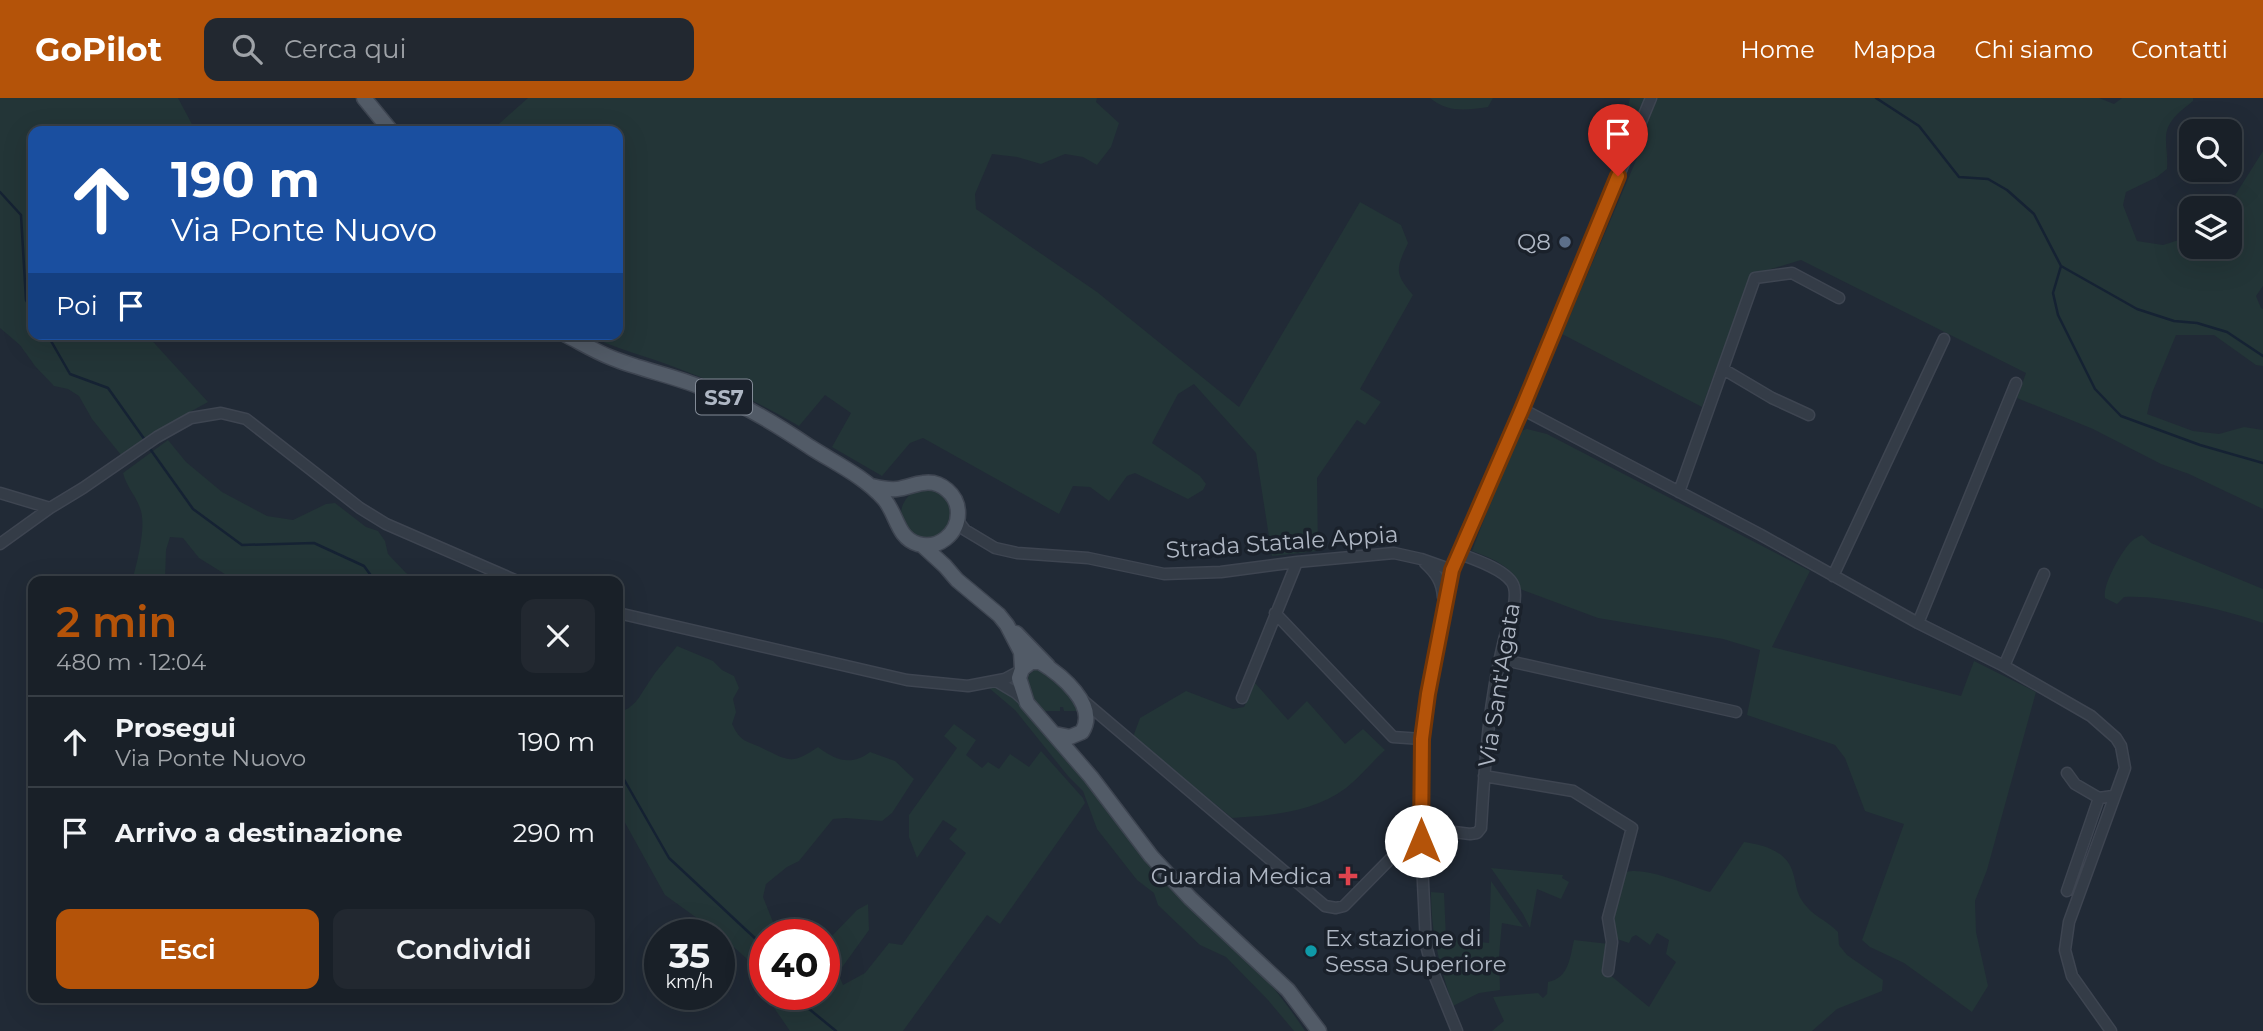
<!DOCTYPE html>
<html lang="it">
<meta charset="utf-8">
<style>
body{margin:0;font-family:Montserrat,sans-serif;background:#222830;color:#f1f3f6;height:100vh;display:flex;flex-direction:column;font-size:26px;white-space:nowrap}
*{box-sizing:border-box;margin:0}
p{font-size:23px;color:#9fa3a8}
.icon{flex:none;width:38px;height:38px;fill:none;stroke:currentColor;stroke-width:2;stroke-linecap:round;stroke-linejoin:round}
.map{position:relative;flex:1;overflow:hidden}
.panel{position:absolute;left:28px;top:478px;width:595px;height:427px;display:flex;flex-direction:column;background:#192028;border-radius:14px;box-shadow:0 7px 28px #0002,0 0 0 2px #373e45}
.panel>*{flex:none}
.hud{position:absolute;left:28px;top:28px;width:595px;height:214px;border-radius:14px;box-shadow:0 7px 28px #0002,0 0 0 2px #373e45;background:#1a4fa0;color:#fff;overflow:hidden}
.controls{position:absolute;left:2179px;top:21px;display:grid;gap:14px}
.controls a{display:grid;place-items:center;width:63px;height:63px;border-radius:14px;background:#192028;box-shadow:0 7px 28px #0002,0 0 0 2px #373e45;font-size:35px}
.speed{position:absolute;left:644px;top:821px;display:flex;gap:14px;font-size:35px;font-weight:700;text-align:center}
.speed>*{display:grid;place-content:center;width:91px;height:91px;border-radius:50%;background:#192028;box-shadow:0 7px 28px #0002,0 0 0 2px #373e45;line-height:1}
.speed small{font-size:18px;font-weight:400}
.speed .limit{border:10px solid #d22;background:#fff;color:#111}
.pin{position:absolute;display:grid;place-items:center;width:60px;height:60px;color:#fff;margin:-72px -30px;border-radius:50% 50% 50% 0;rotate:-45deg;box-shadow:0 0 7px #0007}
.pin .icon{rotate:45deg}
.me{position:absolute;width:77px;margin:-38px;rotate:0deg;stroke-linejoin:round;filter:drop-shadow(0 0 5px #0008)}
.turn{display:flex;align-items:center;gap:24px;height:147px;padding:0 28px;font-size:32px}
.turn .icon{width:91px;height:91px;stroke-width:2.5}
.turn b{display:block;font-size:49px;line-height:60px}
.then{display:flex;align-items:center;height:66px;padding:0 28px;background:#0003;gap:14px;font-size:26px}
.round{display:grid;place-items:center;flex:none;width:74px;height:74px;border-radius:14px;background:#222830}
.head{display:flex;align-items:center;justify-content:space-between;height:119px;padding:0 28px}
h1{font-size:42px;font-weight:600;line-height:52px;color:#b45309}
.button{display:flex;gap:14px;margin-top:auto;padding:14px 28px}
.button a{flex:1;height:80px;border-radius:14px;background:#b45309;color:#fff;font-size:28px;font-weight:600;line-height:80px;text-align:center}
.button a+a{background:#222830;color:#f1f3f6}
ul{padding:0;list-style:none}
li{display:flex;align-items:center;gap:21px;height:91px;padding:0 28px;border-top:2px solid #373e45}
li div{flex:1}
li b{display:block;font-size:26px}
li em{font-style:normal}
header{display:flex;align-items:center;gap:42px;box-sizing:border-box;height:98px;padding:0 35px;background:#b45309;color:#fff}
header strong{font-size:33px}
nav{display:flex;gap:38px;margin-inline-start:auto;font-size:24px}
.search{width:490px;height:63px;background:#222830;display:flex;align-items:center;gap:18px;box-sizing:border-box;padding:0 24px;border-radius:14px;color:#9fa3a8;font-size:26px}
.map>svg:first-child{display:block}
</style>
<header>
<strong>GoPilot</strong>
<div class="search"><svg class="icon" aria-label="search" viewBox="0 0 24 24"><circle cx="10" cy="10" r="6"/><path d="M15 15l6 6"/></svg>Cerca qui</div>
<nav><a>Home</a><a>Mappa</a><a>Chi siamo</a><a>Contatti</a></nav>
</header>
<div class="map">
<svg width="2263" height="933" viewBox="0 0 2263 933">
<rect width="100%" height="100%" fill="#212a36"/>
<!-- green -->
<path fill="#233537" d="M0,0h178l16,30v3h-161v203h113l62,68 -45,25 -42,28 -29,-36 -13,-23 -11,-7 -14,-3 -19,-20 -15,-21 -20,-17z
M528,0h569l-1,4 23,21 -8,24 -14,18 -14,-8 -18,-3 -24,10 -24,-7 -25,-3 -17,40 1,15 121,83 142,115 121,-205 41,23 7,18c-12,26 -14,30 5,52l-53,94 21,13 -16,23 -8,-5 -40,58 1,73 -46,5 -16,-103 -62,-69 -16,10 -26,49 48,33 6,8 -3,6 -15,9 -53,-26 -8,3 -18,25 -19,-14 -17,-1 -14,28 -136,-76 -13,5 -28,33 -50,-29 19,-34 -26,-18 -26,31c-39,-23 -79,-42 -122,-58 -30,-12 -62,-19 -91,-34h32v-203h-127z
M1430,0h63l-5,9c-22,3 -40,6 -58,-9z
M1630,0h469l15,6 8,-6h71v3c-13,11 -28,20 -27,40 0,10 2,17 1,28l-10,8 -31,15 -3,13 14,36 26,4 28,-9v11h39v-39h-3l36,-57v135l-7,10 5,12 2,1v57l-7,-1 -42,-30h-38l-24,58 -5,21 46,17 26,3 25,-7 19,3v79l-74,-35 -28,-10 -68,-35 -76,-31 9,-25 -225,-113 -50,15 -49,132 -140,-73 75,-176 -25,-8 13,-31z
M1527,331l20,5 263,137 -38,76 189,49 13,-35 62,31 -49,178 -12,31 1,31 12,54 -16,26 -68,-49 -34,-16 -8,-7 42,-116 -39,-13 -20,-53 -10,-13 -88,-30 13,-65 -37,-11 -125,-21 -78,-29c-4,-22 -29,-31 -48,-38l45,-119z
M168,342l18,22 36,30 45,24 26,4 33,-16 9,-1 31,24 12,4 7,10 3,13 18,19 14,8h-184l-37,-23 -16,-20 -13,-1 -4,13 -1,31h-33c5,-18 15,-56 8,-73 -5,-14 -13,-20 -17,-35z
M901 416a25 25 0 1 1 50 0a25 25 0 1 1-50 0Z
M2142,437l9,8 112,46v34c-37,-13 -100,-28 -139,-26l-7,7 -12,-6c-3,-13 17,-48 27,-57 3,-3 6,-4 10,-6z
M677,548l36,15 9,9 12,6 5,12 -6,11 3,13 -4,12c9,19 14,16 30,24 27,13 30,17 56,-1 18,14 34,19 52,5l25,9 19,18 -22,34 -10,8 -36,-3 -13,1 -34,42 -12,6 -21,17 -3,13 10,25 9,12h-17v54l-4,-10 -15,-20 -27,-24 -54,-39 -47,-85v-98c17,-3 22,-17 31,-30 8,-13 19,-24 28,-36z
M1034,572c19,-1 37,25 44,41h-14l-1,-4h-3v4h-18l-11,-17 -4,-14 2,-5z
M1255,585l33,37 19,-19 38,43 18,-15 22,21c-13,12 -25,27 -39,38 -34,25 -74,27 -114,30l-99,-81 7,-19 46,-27 47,18 11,-2z
M993,588c27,5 60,52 76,73 37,50 73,100 117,144 23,24 51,45 74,69 16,18 32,39 45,59h-11l-26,-31 -42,-43 -26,-12 -42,-40 -4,-12 -17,-13 -40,-51 -14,-38 -15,-15 -53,-66 -26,-22z
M954,626l22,16 -10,15 16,13 6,-6 11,7 11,-15 19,13 12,-16 42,47 2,5 -85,121 -13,-9 -84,116h-113l-20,-29 -3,-8h57v-57h7l26,-27 11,-6 1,26 -31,43 5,12 22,-12 24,-30 13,2 64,-92 -17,-14 8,-10 -14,-9 -26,38 -8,-21v-22l48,-67 -13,-12z
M1744,744c20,3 43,9 49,31 3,9 3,18 8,26 11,18 25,20 37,33l1,13 8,10 36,25 -1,11 -45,18 -25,22h-320l12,-10 -11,-24 45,-4 5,5 4,-4 1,-12c21,-4 22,-25 26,-42l35,4 -5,26 45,37 27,-45 -10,-8 3,-14 -12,-7 -7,12 -14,-10 -4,2 -3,6 -12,-4 -4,-20 13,-47c19,-6 64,14 84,20z
M1491,770l72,7 -1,3 7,4 -8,17 -24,-10 -7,39 -7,-14z
M1491,783l32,46 -21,-4 -3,33 1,34 -21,3 -26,13c-13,-40 -22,-71 -22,-114l13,1 2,45 43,5z"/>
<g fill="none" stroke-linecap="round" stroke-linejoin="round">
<!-- stream -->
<path stroke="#152233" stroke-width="2.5" d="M1876,0l43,28 40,51 29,2 19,11 27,24 27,52 76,43 37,12 23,2 30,9 36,24
M0,94l21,23 5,85 7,12
M2061,168l-8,27 5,22 37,74 26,27 79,29 63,18
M47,236l23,40 38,14 37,52
M148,348l45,63 49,36 72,-2 50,23 11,15
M618,671l51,89 89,83 7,10
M796,896l7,10 33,27"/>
<defs>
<path id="minor" d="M1723,271l49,29 37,17
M1522,311l239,126 157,88 86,43 87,50 25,22 5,8 4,22 -56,154 -4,28 7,26 39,55
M1679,394l76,-214 37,-5 47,25
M0,395l50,15 33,-20 74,-51 34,-19 30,-5 25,6 114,89 26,16 131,57
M958,423l7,9 30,18 22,5 71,5 76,16 57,-2 76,-10 97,-9 27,6 31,11
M0,446l50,-36
M1425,465c11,10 17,19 18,34
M1833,478l111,-237
M618,515l289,67 61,6 37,-7 15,-8
M1275,515l118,124 29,2
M1918,525l98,-240
M1500,561l236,53
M2004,568l40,-92
M996,583l20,12 11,10
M1079,599l246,209 11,2 8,-2 56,-57 10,-6 11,-2
M1242,600l55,-136
M2067,675l8,11 24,14
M1484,678l89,15 59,37 -24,90 4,24 -4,29
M1422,730l48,6 7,-1 4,-5c4,-65 7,-123 23,-188 4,-15 14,-37 10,-53 -4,-16 -40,-28 -54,-33
M2067,793l32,-93 14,-2
M1457,933l-24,-59 -7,-27 -5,-104 1,-102 6,-45 21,-109 3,-15 70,-161 129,-311"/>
<path id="major" d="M364,0l27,33
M564,236c16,8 32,18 48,24 30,12 62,18 91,30 39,15 73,36 107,59 25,16 55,30 74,52 13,15 13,39 34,45 20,6 40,-10 40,-31 0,-18 -17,-33 -35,-30 -9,1 -17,5 -26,6 -9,1 -17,-1 -26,-3
M922,447l23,21 12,14 42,35 8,10 14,27 1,17 -3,9 8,25 64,74 60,79 39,42 98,92 31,41
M1016,535l32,33
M1022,571l9,-7h9c20,12 59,43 42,70l-12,5 -15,-3"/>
</defs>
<!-- minor casing -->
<use href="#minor" stroke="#3e4551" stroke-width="13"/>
<!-- major casing -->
<use href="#major" stroke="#3e4551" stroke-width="17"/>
<!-- minor -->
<use href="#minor" stroke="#343c47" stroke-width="10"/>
<!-- major -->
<use href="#major" stroke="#525b67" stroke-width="14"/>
</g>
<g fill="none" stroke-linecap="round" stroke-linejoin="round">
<defs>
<path id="route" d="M1421,743l1,-102 6,-45 24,-124 70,-161 96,-233"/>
</defs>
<!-- route casing -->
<use href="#route" stroke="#753606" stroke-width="18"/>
<!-- route -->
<use href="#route" stroke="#b45309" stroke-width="12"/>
</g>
<!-- markers -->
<circle fill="#5c6f8a" stroke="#1a212b" stroke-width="2.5" cx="1565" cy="144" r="7"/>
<path fill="#e0444e" stroke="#1a212b" stroke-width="2.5" d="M1344.5 767.5h7v7h7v7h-7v7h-7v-7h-7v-7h7z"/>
<circle fill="#0f9aa8" stroke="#1a212b" stroke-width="2.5" cx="1311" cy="853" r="7"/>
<g text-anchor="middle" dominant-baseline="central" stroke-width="7" stroke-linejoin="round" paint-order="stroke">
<!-- shield labels -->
<rect fill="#1a212b" stroke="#828a96" stroke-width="2" x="696" y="281.5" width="56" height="35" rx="5"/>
<g font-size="21" font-weight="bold" fill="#afb7c4">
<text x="724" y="299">SS7</text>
</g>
<!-- poi labels -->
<g font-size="23" fill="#afb7c4" stroke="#1a212b" text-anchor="end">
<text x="1551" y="144">Q8</text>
<text x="1332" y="778">Guardia Medica</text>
<text x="1325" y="840" text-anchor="start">Ex stazione di<tspan x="1325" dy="26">Sessa Superiore</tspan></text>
</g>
<!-- street labels -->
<g font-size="23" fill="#afb7c4" stroke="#1a212b">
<text transform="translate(1282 444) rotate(-4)">Strada Statale Appia</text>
<text transform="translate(1499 587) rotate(-81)">Via Sant'Agata</text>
</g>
</g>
</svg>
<div class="controls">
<a><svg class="icon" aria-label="search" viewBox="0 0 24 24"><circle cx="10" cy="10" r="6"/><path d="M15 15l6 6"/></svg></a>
<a><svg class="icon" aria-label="layers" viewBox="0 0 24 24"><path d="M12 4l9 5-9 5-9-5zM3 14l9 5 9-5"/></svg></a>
</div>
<div class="speed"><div>35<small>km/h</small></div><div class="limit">40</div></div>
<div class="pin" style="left:1618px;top:78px;background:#d93025"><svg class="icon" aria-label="arrive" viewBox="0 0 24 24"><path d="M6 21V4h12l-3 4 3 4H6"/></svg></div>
<svg class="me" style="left:1421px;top:743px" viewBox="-20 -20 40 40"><circle r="19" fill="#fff"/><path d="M0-13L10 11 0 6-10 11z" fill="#b45309"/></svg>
<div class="hud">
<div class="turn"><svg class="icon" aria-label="ahead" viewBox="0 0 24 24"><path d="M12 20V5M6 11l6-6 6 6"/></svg><div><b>190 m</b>Via Ponte Nuovo</div></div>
<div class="then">Poi<svg class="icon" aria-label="arrive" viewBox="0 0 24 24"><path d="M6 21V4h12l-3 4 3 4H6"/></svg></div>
</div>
<section class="panel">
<div class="head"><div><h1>2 min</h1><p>480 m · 12:04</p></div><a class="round"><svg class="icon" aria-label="close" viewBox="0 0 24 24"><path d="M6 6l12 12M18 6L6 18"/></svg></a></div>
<ul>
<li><svg class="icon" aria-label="ahead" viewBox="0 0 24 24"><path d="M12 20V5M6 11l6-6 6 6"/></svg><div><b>Prosegui</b><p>Via Ponte Nuovo</p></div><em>190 m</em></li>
<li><svg class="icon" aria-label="arrive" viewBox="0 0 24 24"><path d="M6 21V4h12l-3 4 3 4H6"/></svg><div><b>Arrivo a destinazione</b></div><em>290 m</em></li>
</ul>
<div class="button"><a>Esci</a><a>Condividi</a></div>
</section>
</div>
